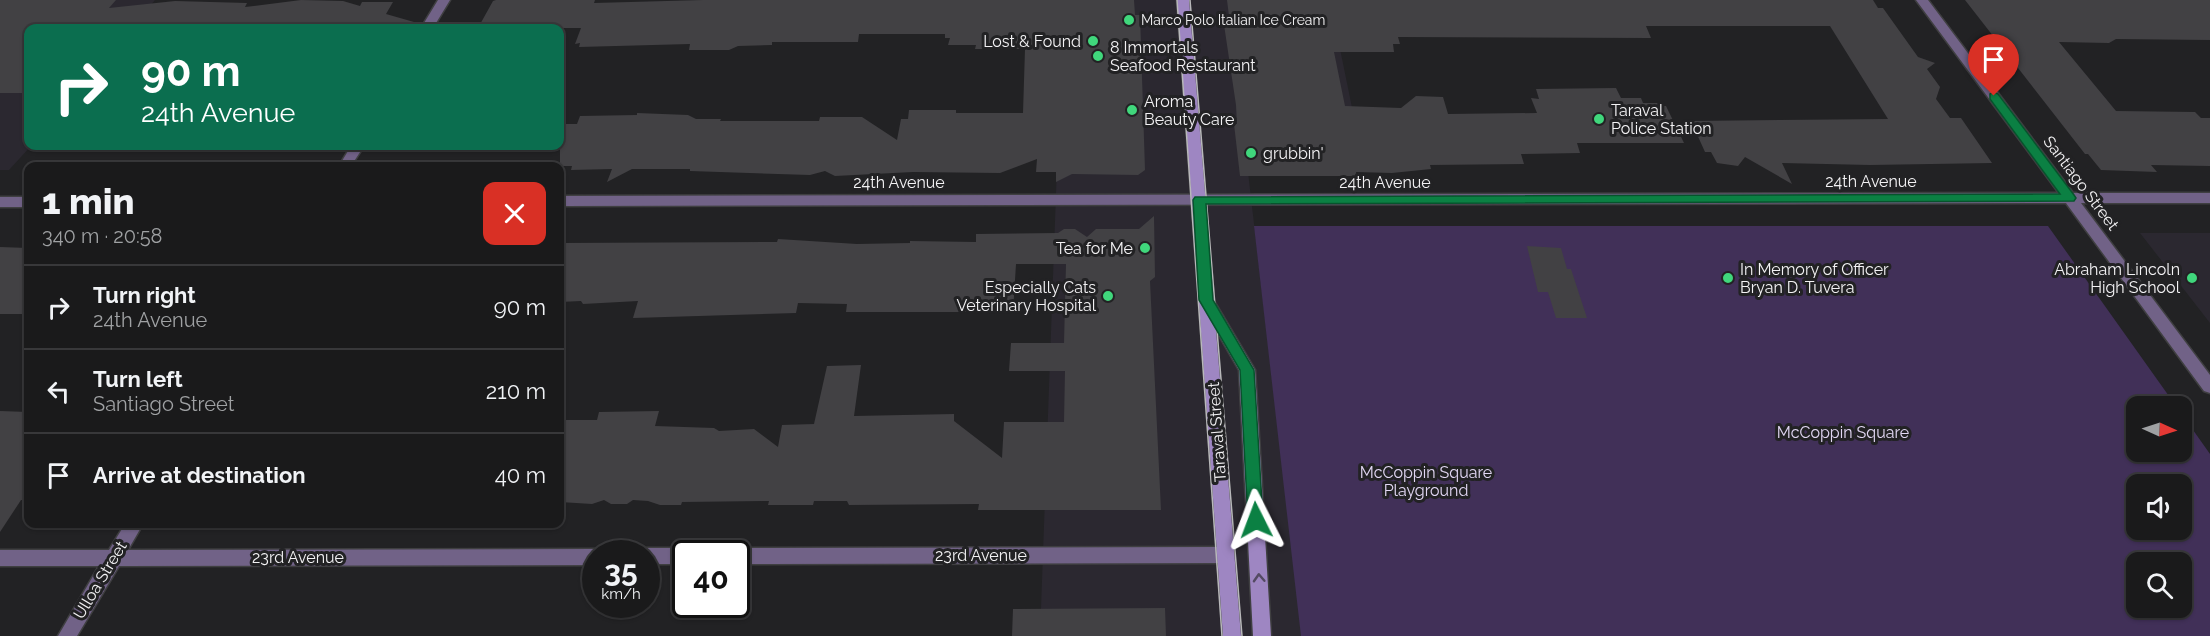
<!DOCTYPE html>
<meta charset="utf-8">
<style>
body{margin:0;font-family:Raleway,sans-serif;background:#272728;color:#f1f3f6;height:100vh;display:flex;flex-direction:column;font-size:22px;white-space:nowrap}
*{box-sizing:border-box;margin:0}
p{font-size:20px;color:#9fa1a3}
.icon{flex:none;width:33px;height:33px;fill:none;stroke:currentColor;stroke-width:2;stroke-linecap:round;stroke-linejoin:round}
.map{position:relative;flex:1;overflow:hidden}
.panel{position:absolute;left:24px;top:162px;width:540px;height:366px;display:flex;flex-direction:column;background:#1a1a1b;border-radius:12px;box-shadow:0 2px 4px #0004,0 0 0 2px #38383a}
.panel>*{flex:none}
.top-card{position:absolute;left:24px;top:24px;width:540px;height:126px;border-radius:12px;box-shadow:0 2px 4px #0004,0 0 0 2px #38383a;background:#0b6e4f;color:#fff;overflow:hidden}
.needle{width:39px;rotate:93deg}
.tools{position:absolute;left:2126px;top:396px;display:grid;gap:12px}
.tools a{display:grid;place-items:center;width:66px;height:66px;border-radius:12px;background:#1a1a1b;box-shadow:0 2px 4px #0004,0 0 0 2px #38383a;font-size:30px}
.speed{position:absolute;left:582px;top:540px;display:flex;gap:12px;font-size:30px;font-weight:700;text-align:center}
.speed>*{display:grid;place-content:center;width:78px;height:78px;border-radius:50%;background:#1a1a1b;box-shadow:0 2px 4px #0004,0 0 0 2px #38383a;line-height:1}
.speed small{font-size:15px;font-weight:400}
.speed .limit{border:3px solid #111;border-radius:9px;background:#fff;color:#111}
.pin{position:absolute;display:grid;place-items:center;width:51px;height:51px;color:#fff;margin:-62px -26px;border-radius:50% 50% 50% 0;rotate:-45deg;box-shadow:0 0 6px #0007}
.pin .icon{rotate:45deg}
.me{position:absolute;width:66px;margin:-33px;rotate:357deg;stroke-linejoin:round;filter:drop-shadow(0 0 4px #0008)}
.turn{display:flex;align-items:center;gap:21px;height:126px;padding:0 18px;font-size:27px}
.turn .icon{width:78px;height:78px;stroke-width:2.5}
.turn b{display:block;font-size:42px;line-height:51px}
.round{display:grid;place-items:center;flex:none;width:63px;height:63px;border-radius:12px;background:#272728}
.headline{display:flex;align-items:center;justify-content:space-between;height:102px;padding:0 18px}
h1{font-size:36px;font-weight:800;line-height:45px}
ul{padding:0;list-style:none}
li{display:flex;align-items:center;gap:18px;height:84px;padding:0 18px;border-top:2px solid #38383a}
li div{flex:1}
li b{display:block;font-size:22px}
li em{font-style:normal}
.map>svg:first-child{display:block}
</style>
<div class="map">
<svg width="2210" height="636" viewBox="0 0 2210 636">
<rect width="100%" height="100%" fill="#222224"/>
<!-- built -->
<path fill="#2b2830" d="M0,0h155l-24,28h-103v118h3l-22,24h-9z
M1063,0h267l35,171 -117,1 54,464h-262z
M2140,233h70v90z"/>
<!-- green -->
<path fill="#413058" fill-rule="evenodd" d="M1254,226h794l128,180h-40v46h45v-39l29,41v182h-909zM2136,484h45v46h-45zM2136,562h45v46h-45z"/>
<!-- building -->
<path fill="#424144" d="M0,0h116l-7,8 66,-7 72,2 -2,4 56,-7 42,1 17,5 2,-4h31l-7,12 28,8 -1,6h-385v65h-28z
M496,0h99l-1,3 109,-3h431l1,15h5l5,155 -7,5 -66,-1 -16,8v-10h-20l1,-13 -37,14 -87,-1 -78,4 -10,-5 -15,4 -120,-4v-2h-58l-25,13 5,-13 -41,1 1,-4h-12v-42h17l3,-8 57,-1v-2l51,2 8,4h25l-1,2h99l1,-4h42l35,23 4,-21h7l1,-9h47v3h67l2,-64h-50l1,-4h-28l2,-7h-5v-4h-86l-1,8h-86v3l-34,1 -9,4h-40l1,-6 -111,3 1,-4 -5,1 6,-16h-103l15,-27z
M1227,0h646l5,8h5l35,49 17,6 -8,6 13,18 -4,12 14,19h11l31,45 -122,2 -88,-2 10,21 -47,-27 -7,9 -21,-3 -6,-11h-6l-14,-31 197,-2 -58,-93h-184l5,12 -253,-1 2,7h-7l1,8h-60l11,54 56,2 15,-12 27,1 5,17 89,-1 -6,-15 8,1 -3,-10 80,-1 5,10h20l2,5h15l2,3h6l18,37h-107l3,10 -59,1 3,10 -94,1 1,4 -39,4 -36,-1 1,4h-117l-6,-52h3l-1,-19 -13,-87 6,-2z
M1965,0h245v40l-94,-1 -7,4 -50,-1 57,69 79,1 6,6h9v48l-59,-1 6,7 -56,-2 -13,-16h-3z
M1154,216l1,61 -5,4 11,229h-183l1,-6 -130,1 -2,-4h-33l-1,4h-45l1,-4 -87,1 -1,3h-21l-12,-4 -15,-1 -6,4h-16l-7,-4 -12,4 -32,-2v-82h37l2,-8 60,-1 -4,15 59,2 5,3 35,-2 24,18 4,-22 32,-1 13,-58 34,-1 -7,51 100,-2v7l48,37 2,-36h60l1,-51h-56l2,-28h53l2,-79h-50l-3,48h-167l1,-8 -49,-1 -2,10 -163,5 5,-17 -55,3 -2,-3 -21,1v-59l217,-1 1,-3 79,5 53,-1v-2l66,1v-8l82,-1 6,-4h11l12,8 9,-8h43z
M1527,246l34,2 6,21h4l16,49h-31l-8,-26h-10z
M0,247l28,1v66h-28z
M0,411l28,1v88h-7l-21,32z
M1165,608l1,28h-154l1,-27z"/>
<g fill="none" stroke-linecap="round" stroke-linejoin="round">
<defs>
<path id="street" d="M438,0h12l-17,28h-12z
M1916,0h12l145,193h137v10h-129l129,172v18l-6,-2 -138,-188 -1506,3v-10l1499,-3z
M351,146h13l-13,20h-12z
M0,197h28v10h-28z
M125,524h18l-15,26 468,-1 7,5h-7v11l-477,1 -42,70h-19l41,-70h-99v-16h109z
M1225,547l6,2 3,6 -3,6 -6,2 -489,1v-10h-8l8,-6z
M646,548h40l8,6h-8v10h-40v-10h-8z"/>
<path id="secondary" d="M1177,0h12l25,301 41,69 16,266h-18l-14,-266 -23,-40 25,306h-18z"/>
</defs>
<!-- street casing -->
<use href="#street" stroke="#3f3f41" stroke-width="3"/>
<!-- secondary casing -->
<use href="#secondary" stroke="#3f3f41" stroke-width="3"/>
<!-- street -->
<use href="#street" fill="#716287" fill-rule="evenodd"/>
<!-- secondary -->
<use href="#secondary" fill="#9e86c2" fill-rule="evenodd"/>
<!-- tram -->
<path stroke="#b8b8ba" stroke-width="1.5" d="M1177,0l45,636
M1190,0l52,636"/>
</g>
<!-- one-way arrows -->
<defs><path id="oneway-chevron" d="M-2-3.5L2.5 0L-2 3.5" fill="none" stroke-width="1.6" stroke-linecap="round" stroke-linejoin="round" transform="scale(1.5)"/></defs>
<use stroke="#544a63" href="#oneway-chevron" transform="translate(1259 578) rotate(-93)"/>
<!-- route -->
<path fill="#0b8043" stroke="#07532c" stroke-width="1.5" d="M1994,92l4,2 76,101 2,3 -2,3 -868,3 7,96 41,70 9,150 -2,5 -5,2 -6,-2 -2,-5 -8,-150 -41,-70 -6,-100 2,-3 865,-3 -70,-95v-5z"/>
<!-- markers -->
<g fill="#40d77c" stroke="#222224" stroke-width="2">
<circle cx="1129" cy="20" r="6"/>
<circle cx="1093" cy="41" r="6"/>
<circle cx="1098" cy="56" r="6"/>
<circle cx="1132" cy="110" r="6"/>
<circle cx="1599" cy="119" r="6"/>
<circle cx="1251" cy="153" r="6"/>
<circle cx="1145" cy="248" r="6"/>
<circle cx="1728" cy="278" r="6"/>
<circle cx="2192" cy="278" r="6"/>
<circle cx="1108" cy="296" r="6"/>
</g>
<g text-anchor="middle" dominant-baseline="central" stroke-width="6" stroke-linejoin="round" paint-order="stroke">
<!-- far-poi labels -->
<g font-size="14" fill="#f3f2f4" stroke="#222224" text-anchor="start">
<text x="1141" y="20">Marco Polo Italian Ice Cream</text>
</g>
<!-- poi labels -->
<g font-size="16" fill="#f3f2f4" stroke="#222224" text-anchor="start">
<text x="1081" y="41" text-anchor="end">Lost &amp; Found</text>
<text x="1110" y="47">8 Immortals<tspan x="1110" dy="18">Seafood Restaurant</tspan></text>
<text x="1144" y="101">Aroma<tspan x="1144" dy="18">Beauty Care</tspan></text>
<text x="1611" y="110">Taraval<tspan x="1611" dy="18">Police Station</tspan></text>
<text x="1263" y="153">grubbin'</text>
<text x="1133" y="248" text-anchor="end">Tea for Me</text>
<text x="1740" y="269">In Memory of Officer<tspan x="1740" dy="18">Bryan D. Tuvera</tspan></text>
<text x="2180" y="269" text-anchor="end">Abraham Lincoln<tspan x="2180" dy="18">High School</tspan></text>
<text x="1096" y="287" text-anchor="end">Especially Cats<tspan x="1096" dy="18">Veterinary Hospital</tspan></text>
</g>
<!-- street labels -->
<g font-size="16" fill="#f3f2f4" stroke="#222224">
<text x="1871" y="181">24th Avenue</text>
<text x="899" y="182">24th Avenue</text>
<text x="1385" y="182">24th Avenue</text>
<text transform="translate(2081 183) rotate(53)">Santiago Street</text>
<text transform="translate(1217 432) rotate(-94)">Taraval Street</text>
<text x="981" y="555">23rd Avenue</text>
<text x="298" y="557">23rd Avenue</text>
<text transform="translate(100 580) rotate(-59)">Ulloa Street</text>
</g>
<!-- park labels -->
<g font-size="16" fill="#e2d7f4" stroke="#222224">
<text x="1843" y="432">McCoppin Square</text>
<text x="1426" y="472">McCoppin Square<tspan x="1426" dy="18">Playground</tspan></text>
</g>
</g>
</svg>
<div class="tools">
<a><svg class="needle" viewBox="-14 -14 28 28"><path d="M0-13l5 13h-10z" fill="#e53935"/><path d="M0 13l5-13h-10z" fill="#9fa1a3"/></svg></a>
<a><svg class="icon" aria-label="sound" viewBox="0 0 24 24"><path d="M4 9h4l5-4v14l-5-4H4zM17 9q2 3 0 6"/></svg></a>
<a><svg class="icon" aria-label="search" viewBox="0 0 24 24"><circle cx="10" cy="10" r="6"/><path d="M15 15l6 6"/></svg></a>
</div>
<div class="speed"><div>35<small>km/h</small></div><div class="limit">40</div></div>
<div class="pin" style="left:1994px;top:96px;background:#d93025"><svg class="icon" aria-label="arrive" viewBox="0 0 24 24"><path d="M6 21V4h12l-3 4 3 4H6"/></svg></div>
<svg class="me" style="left:1256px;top:520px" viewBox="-20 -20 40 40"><path d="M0-17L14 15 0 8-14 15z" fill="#0b8043" stroke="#fff" stroke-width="4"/></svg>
<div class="top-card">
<div class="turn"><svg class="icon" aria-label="right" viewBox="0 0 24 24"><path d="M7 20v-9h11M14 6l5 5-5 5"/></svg><div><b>90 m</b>24th Avenue</div></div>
</div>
<section class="panel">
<div class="headline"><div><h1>1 min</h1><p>340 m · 20:58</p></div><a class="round" style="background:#d93025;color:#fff"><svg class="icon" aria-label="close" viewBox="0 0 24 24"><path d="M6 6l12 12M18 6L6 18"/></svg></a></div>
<ul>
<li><svg class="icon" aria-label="right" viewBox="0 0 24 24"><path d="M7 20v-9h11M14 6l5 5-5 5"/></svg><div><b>Turn right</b><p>24th Avenue</p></div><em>90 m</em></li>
<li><svg class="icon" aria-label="left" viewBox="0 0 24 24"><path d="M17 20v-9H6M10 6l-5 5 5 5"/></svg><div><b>Turn left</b><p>Santiago Street</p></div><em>210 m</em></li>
<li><svg class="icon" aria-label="arrive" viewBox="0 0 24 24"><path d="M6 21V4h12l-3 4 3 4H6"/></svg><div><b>Arrive at destination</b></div><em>40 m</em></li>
</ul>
</section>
</div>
